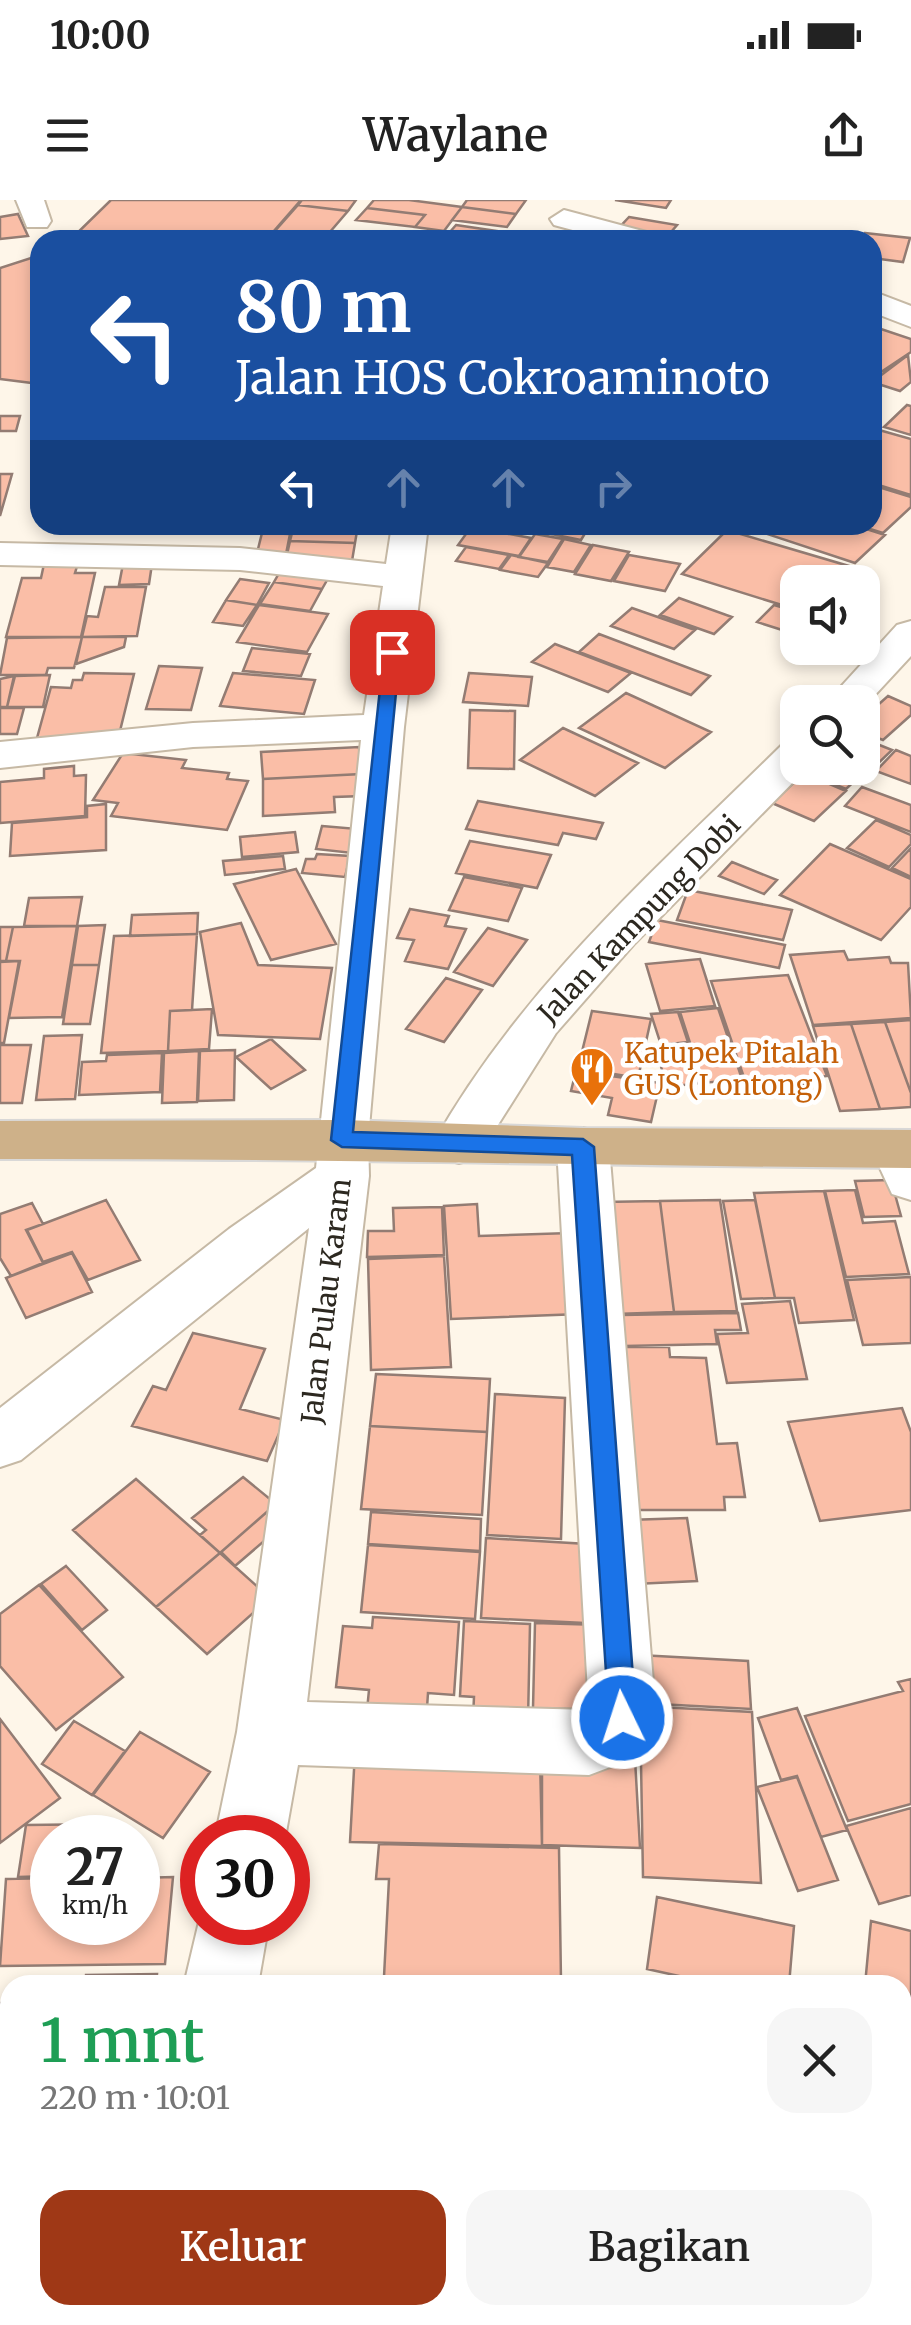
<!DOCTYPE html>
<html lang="id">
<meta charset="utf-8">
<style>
body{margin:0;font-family:Merriweather,serif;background:#f6f6f6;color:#222;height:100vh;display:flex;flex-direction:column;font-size:38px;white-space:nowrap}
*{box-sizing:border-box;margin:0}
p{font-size:32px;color:#767676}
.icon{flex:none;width:55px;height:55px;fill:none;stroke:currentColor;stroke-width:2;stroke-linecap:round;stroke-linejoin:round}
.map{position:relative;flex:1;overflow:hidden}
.details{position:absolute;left:0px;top:1775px;width:912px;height:350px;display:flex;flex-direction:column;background:#fff;border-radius:30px 30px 0 0;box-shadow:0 5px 15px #0003}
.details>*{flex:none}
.hud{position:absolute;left:30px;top:30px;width:852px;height:305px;border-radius:30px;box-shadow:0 5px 15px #0003;background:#1a4fa0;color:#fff;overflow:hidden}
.controls{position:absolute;left:780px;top:365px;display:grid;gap:20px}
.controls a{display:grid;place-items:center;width:100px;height:100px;border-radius:20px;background:#fff;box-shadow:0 5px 15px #0003;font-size:50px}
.speed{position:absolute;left:30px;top:1615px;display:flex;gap:20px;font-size:50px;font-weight:700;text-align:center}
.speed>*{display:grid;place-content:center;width:130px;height:130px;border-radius:50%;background:#fff;box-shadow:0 5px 15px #0003;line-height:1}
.speed small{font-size:25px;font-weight:400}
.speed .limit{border:15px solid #d22;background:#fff;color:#111}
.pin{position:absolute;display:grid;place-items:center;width:85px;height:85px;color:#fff;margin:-42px;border-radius:20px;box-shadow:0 5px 15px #0006}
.me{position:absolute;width:110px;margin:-55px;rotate:356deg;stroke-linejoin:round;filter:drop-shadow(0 0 8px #0008)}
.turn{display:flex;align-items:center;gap:35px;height:210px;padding:0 40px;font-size:45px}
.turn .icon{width:130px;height:130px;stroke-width:2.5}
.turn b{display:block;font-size:70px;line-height:85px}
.lanes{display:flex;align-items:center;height:95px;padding:0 40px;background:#0003;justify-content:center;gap:50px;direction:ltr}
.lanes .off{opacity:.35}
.round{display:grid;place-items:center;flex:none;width:105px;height:105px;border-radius:30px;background:#f6f6f6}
.summary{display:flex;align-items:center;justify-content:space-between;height:170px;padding:0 40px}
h1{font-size:60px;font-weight:600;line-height:75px;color:#1e9e55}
.action{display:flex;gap:20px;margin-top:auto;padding:20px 40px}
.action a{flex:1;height:115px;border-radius:30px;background:#9f3816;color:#fff;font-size:40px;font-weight:600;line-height:115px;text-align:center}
.action a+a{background:#f6f6f6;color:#222}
.status{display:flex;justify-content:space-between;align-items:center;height:70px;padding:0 50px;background:#fff;direction:ltr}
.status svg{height:28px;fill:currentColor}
header{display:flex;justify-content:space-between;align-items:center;height:130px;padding:0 40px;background:#fff;font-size:45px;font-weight:600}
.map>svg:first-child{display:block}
</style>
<div class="status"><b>10:00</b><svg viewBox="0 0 49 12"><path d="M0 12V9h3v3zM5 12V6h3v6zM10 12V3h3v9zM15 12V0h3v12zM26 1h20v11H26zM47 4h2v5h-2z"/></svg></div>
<header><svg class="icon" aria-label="menu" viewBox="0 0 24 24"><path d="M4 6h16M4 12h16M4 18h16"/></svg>Waylane<svg class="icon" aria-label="share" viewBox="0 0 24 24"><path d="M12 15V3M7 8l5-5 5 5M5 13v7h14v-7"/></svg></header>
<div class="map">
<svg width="911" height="2125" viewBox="0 0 911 2125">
<rect width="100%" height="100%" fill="#fef6e9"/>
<!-- building -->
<path fill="#fabea7" stroke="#937c73" stroke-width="2.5" d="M111,0h190l-35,40h-196z
M302,0h54l-8,11 -50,-6z
M374,0h35l53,7 -18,24 -29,-4 10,-12 -58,-7z
M467,0h59l-10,14 -54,-7z
M615,0h56l-5,8z
M298,5l50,6 -25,29h-56z
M462,7l54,7 -9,13 -55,-7z
M367,8l58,7 -10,12 -59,-7z
M18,14l10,22 -28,3v-22z
M629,17l48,8 -11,13 -49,-8z
M456,25l47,7 -7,8h-53z
M865,33l45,5 -7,24 -31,-4v-18h-9z
M31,58l9,1v125l-40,-5v-111z
M872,126l39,13v13l-39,26z
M908,155l3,27 -11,9 -28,-9z
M907,205l4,1v29l-27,-8z
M0,216h20l-4,15h-16z
M872,228l39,11v56l-39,-12z
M0,274h12l-12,42z
M872,285l39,12v10l-28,26 -26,-8h15z
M294,325h64l-3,18 -65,-2z
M551,325h39l-9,15 -35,-7z
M854,325l31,10 -30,28 -112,-37z
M471,327l60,11 -12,18 -61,-11z
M727,330l132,39 -12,13h-49v28l-116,-36z
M262,333l28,1 -4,20 -29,-1z
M535,334l28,5 -15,23 -29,-5z
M564,339l27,6 -17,27 -27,-5z
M290,341l65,2 -3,18 -66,-2z
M593,345l36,7 -18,29 -36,-7z
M466,347l43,8 -10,14 -43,-8z
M511,355l37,8 -10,14 -38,-7z
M629,355l51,9 -15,27 -51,-10z
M78,363l-3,10h20l-14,64h-75l16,-59h19l3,-14z
M123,364h29l-3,20 -30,1z
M282,368l48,7 -8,14 -48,-7z
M240,379l29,4 -12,22 -31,-5z
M274,382l48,7 -12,22 -50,-7z
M105,387h41l-9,49 -55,1 5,-21 11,1z
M679,398l53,19 -18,17 -54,-19z
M226,400l31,5 -14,21 -30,-4z
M259,405l69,9 -21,38 -70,-10z
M774,405l24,7v23l-41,-13z
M632,408l63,22 -21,19 -63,-23z
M599,434l111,42 -19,19 -112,-43z
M82,437l-8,31h-26l-2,7h-46l7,-37z
M82,437h44l-2,10 -48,17z
M555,444l76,29 -23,19 -76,-30z
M252,448l58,6 -9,22 -58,-5z
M159,466l43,2 -11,42 -45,-1z
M84,473l50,1 -16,65 -81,-1 14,-51 20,1 2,-8h9z
M233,473l82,7 -11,34 -84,-8z
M469,473l63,4 -4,29 -65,-4z
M50,475l-7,32h-36l8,-31z
M14,476l-7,31h-7v-28z
M626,493l85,39 -46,36 -86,-40z
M888,496l23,10v9l-28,25 -21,-8v-13z
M0,508h24l-7,26h-17z
M470,510l45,1 -1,58 -46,-1z
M563,528l75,35 -43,33 -75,-36z
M862,538l30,12 -24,23 -12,-5h6z
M359,547l2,27 -98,5 -2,-27z
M896,550l15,6v28l-35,-13z
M123,553l63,7 -4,8 47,5 -2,6 21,2 -21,49 -116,-14 7,-13 -25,-3z
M74,566v10l12,-1 -1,41 -85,7v-41l44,-4v-9z
M805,568h41l16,6 -16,15 -44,-18z
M804,573l42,18 -32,30 -42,-18z
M361,574l2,22 -29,1 1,15 -72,4v-37z
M862,587l49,18v27l-66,-26z
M478,601l125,22 -7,16 -33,-6 -5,12 -92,-16z
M106,604v46l-96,6 2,-33 75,-6v-11z
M876,620l35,15v9l-22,23 -42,-19z
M322,626l36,3 -6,24 -36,-4z
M295,632l3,20 -56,5 -2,-20z
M470,641l81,14 -14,33 -81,-15z
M830,644l81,35v28l-30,33 -101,-45z
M911,648v29l-19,-9z
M317,654l33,2 -5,21 -43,-4 4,-14h9z
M283,656l2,13 -60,6 -2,-14z
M732,662l45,18 -13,14 -45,-18z
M296,669l40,75 -65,16 -37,-76z
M464,677l58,11 -14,33 -59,-11z
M688,690l104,20 -9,30 -106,-20z
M82,697l-5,29h-53l5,-28z
M410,709l39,7 -4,10 21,3 -18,40 -43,-8 9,-21 -17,-2z
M198,713l-1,21 -67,2 2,-21z
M657,720l128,25 -6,23 -130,-26z
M241,723l17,42 74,3 -12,71 -102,-4 -18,-103z
M105,725l-6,40h-27l6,-39z
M77,726l-15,91 -53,1 11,-57h-14l7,-34z
M0,727h13l-7,34h-6z
M488,728l39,12 -34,46 -39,-14z
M197,734l-5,76 -22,1 -2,40 -67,2 13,-117z
M844,751l4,9 41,-3 2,6h17l3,55 -98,7 -23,-70z
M700,759l15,47 -55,5 -14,-47z
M19,761l-15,82h-4v-81z
M72,765h27l-9,59h-27z
M788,775l39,101 -26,3 4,11 -55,5 -39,-114z
M446,778l36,12 -38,52 -38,-13z
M718,808l24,71 -39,4 -23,-71z
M212,809l-3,40 -41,2 2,-40z
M592,811l59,8 -13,59 -60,-10z
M678,812l10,30 -27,3 -10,-31z
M911,820v73l-26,-71z
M885,822l26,71v14l-31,2 -29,-85z
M851,824l29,85 -40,2 -27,-85z
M82,835l-7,64 -39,1 8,-64z
M271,839l34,31 -34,19 -35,-32z
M688,843l13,40 -34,4 -12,-41z
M0,845h31l-9,58h-22z
M235,850l-1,50 -36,1 2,-50z
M199,851l-2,51 -35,1 2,-50z
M162,853l-2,39 -81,3 3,-33 24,-1 1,-6z
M576,871l84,12 -9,39 -43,-7 4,-17 -41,-7z
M891,980l10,36 -37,1 -9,-36z
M855,990l8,33 32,-2 14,53 -63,3 -21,-86z
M824,991l30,129 -55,3 -5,-25h-19l-21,-105z
M106,1000l34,60 -52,20 -16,-28 -29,10 -16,-32z
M720,1000l17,111 -63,1 -14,-111z
M755,1000l20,98 -34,1 -18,-98z
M660,1001l14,111 -59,2 -12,-112z
M32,1003l11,21 -17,6 17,33 -32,13 -11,-18v-44z
M477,1004l2,32 91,-3 10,81 -129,5 -7,-113z
M442,1007l2,48 -77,2 1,-26h26l-1,-23z
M72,1053l20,39 -66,26 -20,-40z
M444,1056l7,111 -80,3 -3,-111z
M911,1077v66l-48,2 -16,-65z
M790,1101l17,78 -80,4 -10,-49 31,-1 -6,-29z
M738,1113l3,17h-26l2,14 -92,2 -4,-31z
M193,1133l72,16 -25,60 45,11 -18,41 -135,-35 21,-40 13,4z
M621,1147h48l1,10 36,1 11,86 20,-1 8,54h-21l1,13h-90z
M376,1174l114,5 -3,53 -117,-6z
M495,1194l70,4 -4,141 -74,-4z
M902,1208l9,24v78l-91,11 -32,-99z
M370,1226l117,6 -5,83 -121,-6z
M243,1277l33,27 -56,49 -20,-18 6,-5 -14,-12z
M136,1279l84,74 -64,54 -83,-77z
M276,1304l15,14 -56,48 -14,-14z
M371,1312l110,7 -1,32 -112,-7z
M687,1318l10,63 -62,3 -7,-64z
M486,1338l101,6 -2,79 -104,-5z
M368,1345l112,7 -5,67 -114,-7z
M220,1353l50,45 -63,56 -51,-47z
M66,1366l41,44 -25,20 -41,-46z
M39,1385l84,92 -67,53 -56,-64v-52z
M373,1417l86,5 -5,73 -26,-2 -2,30 -60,-3 3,-30 -33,-3 7,-61 29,2z
M464,1421l66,3 -2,97 -55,-3 1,-21 -14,-1z
M535,1423l67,2v85l-69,-2z
M639,1455l109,6 3,48 -112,-6z
M911,1479v125l-63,17 -43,-105 98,-25 -5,-9z
M640,1506l112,6 9,171 -118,-6z
M797,1508l50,122 -26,7 -24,-61 -16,4 -23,-62z
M0,1519l60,79 -60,45z
M74,1521l51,30 -33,44 -50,-31z
M140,1532l70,40 -47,66 -70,-43z
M355,1552l185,5 2,89 -192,-4z
M542,1557l93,2 5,89 -98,-3z
M797,1577l41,103 -40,11 -41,-104z
M911,1608v87l-32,9 -33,-78z
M113,1624l-1,14h-60v38l-34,1 8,-52z
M379,1644l180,4 2,133 -177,-4 5,-98h-13z
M173,1677l-8,87 -165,2 6,-87 46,-1v44h86v-44z
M657,1697l137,29 -5,59h-69l-73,-16z
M871,1721l40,10v68l-9,-2v-12h-37z
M157,1774l-1,11h-71l1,-10z
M383,1779l197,6h-198z
M904,1800l7,2v59l-9,-2z
M0,1803h10l-10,121z
M10,1842v83l-10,1v-2z
M911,1922v68l-9,-17v-48z
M10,1925v78h-10v-77z
M902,1996l9,17v41l-9,4z
M5,2015h5v74h-10z
M911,2056v69h-107l-5,-10h103v-55z
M233,2115h60l-1,10h-60z
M294,2115h133v10h-134z
M430,2115h94v10h-94z
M524,2115h145v10h-145z
M681,2115h82l1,10h-83z"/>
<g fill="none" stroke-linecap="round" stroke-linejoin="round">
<defs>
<path id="minor" d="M16,0h28l7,21 -4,6h-20z
M564,10l90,24 5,6h-49l-56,-15 -4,-6z
M872,91l39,15v21l-39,-15z
M392,325h36l-24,202 -36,412 1,37 -62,526 282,8 -32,-563 8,-14 18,-5 18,5 8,14 47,571 -22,40 -45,17 -291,-10 -13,73h-70l22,-106 72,-504 -288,232 -21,7v-59l229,-179 87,-61 45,-428 -168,7 -193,21v-26l193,-19 171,-8 19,-129 -143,-16 -240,-5v-22l240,5 146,16z
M911,421v35l-49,53v-7h-35l70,-77z
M798,541v27h9l-172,175 -79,90 -79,125 -18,5 -18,-5 -8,-14c88,-157 223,-275 350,-400z
M897,930l14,4v66l-19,-6 -21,-45 8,-14z
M202,1709v13h67l-11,63h-74z
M911,1873v76l-9,2v-76z
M0,2074h10v41h41l-4,10h-47z
M135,2115h82l-1,10h-82z"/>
<path id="major" d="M342,920l241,8 328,2v38c-304,-2 -607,-10 -911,-9v-38z"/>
</defs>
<!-- minor casing -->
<use href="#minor" stroke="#c6b9a5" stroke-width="4"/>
<!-- major casing -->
<use href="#major" stroke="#d9d8d7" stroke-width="4"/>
<!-- minor -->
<use href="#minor" fill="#fff" fill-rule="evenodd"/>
<!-- major -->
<use href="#major" fill="#ceb189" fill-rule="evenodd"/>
</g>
<!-- route -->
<path fill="#1a73e8" stroke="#114b97" stroke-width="2.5" d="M392,447l8,5 -47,480 230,7 11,8 42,571 -4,9 -10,4 -9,-4 -4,-9 -37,-563 -230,-8 -11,-7 53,-488z"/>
<!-- icons -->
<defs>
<symbol id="restaurant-pin" viewBox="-11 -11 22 30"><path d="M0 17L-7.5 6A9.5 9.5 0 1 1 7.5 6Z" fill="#e8710a" stroke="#fff"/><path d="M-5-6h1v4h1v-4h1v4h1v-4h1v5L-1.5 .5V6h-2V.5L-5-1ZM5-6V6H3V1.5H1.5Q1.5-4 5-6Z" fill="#fff"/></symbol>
</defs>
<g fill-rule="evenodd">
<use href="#restaurant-pin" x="567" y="844" width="50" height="68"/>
</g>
<g text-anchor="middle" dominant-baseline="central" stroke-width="9" stroke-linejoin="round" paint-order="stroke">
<!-- street labels -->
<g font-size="28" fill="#2c2820" stroke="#fff">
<text transform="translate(639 719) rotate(-46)">Jalan Kampung Dobi</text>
<text transform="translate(326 1101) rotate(-83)">Jalan Pulau Karam</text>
</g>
<!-- food labels -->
<g font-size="28" fill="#c56008" stroke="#fff" text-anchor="start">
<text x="624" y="853">Katupek Pitalah<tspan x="624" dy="32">GUS (Lontong)</tspan></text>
</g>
</g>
</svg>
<div class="controls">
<a><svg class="icon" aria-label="sound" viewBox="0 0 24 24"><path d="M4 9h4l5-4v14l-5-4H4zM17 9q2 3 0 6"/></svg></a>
<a><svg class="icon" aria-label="search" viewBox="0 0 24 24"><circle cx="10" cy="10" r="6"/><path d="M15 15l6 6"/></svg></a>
</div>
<div class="speed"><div>27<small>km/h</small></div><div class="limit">30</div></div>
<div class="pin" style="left:392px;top:452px;background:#d93025"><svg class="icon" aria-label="arrive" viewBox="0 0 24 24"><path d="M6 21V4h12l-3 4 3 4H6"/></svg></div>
<svg class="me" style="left:622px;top:1518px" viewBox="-20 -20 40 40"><circle r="17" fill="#1a73e8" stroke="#fff" stroke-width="3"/><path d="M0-11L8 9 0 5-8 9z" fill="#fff"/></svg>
<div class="hud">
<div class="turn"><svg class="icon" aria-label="left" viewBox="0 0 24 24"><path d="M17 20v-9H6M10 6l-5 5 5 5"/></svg><div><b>80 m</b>Jalan HOS Cokroaminoto</div></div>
<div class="lanes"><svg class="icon" aria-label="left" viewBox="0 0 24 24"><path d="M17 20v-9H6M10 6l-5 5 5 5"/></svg><svg class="icon off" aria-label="ahead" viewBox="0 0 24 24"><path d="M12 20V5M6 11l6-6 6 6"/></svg><svg class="icon off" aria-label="ahead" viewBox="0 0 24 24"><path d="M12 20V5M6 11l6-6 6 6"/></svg><svg class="icon off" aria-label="right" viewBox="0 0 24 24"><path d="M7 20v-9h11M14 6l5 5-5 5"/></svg></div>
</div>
<section class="details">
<div class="summary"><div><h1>1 mnt</h1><p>220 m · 10:01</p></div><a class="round"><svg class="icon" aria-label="close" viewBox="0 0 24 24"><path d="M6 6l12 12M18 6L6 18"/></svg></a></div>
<div class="action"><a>Keluar</a><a>Bagikan</a></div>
</section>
</div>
